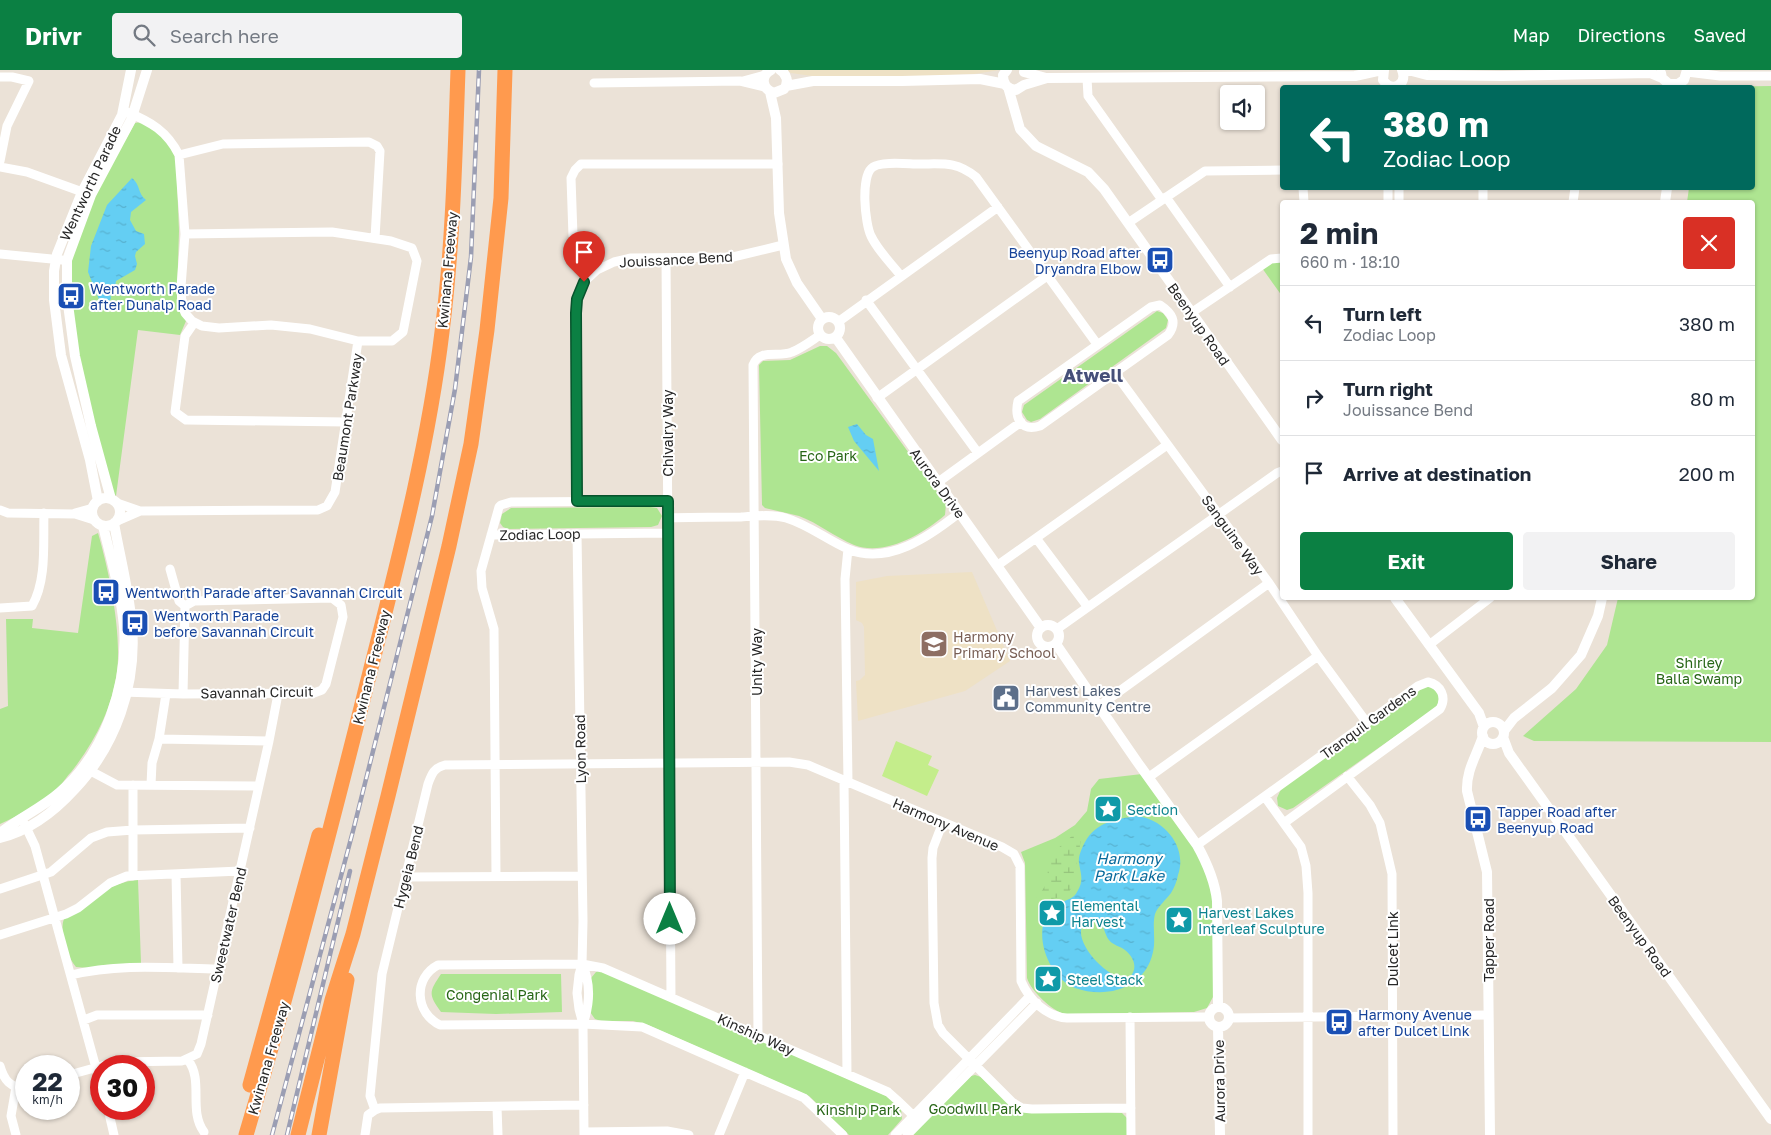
<!DOCTYPE html>
<meta charset="utf-8">
<style>
body{margin:0;font-family:"Golos Text",sans-serif;background:#f2f2f3;color:#1f2937;height:100vh;display:flex;flex-direction:column;font-size:19px;white-space:nowrap}
*{box-sizing:border-box;margin:0}
p{font-size:16px;color:#747a83}
.icon{flex:none;width:28px;height:28px;fill:none;stroke:currentColor;stroke-width:2;stroke-linecap:round;stroke-linejoin:round}
.map{position:relative;flex:1;overflow:hidden}
.side{position:absolute;left:1280px;top:130px;width:475px;height:400px;display:flex;flex-direction:column;background:#fff;border-radius:5px;box-shadow:0 1px 4px #0004}
.side>*{flex:none}
.hud{position:absolute;left:1280px;top:15px;width:475px;height:105px;border-radius:5px;box-shadow:0 1px 4px #0004;background:#00695c;color:#fff;overflow:hidden}
.tools{position:absolute;left:1220px;top:15px;display:grid;gap:10px}
.tools a{display:grid;place-items:center;width:45px;height:45px;border-radius:5px;background:#fff;box-shadow:0 1px 4px #0004;font-size:25px}
.speed{position:absolute;left:15px;top:985px;display:flex;gap:10px;font-size:25px;font-weight:700;text-align:center}
.speed>*{display:grid;place-content:center;width:65px;height:65px;border-radius:50%;background:#fff;box-shadow:0 1px 4px #0004;line-height:1}
.speed small{font-size:12px;font-weight:400}
.speed .limit{border:8px solid #d22;background:#fff;color:#111}
.pin{position:absolute;display:grid;place-items:center;width:42px;height:42px;color:#fff;margin:-51px -21px;border-radius:50% 50% 50% 0;rotate:-45deg;box-shadow:0 0 5px #0007}
.pin .icon{rotate:45deg}
.me{position:absolute;width:55px;margin:-28px;rotate:0deg;stroke-linejoin:round;filter:drop-shadow(0 0 4px #0008)}
.turn{display:flex;align-items:center;gap:18px;height:105px;padding:0 20px;font-size:22px}
.turn .icon{width:65px;height:65px;stroke-width:2.5}
.turn b{display:block;font-size:35px;line-height:42px}
.round{display:grid;place-items:center;flex:none;width:52px;height:52px;border-radius:5px;background:#f2f2f3}
.headline{display:flex;align-items:center;justify-content:space-between;height:85px;padding:0 20px}
h1{font-size:30px;font-weight:700;line-height:38px}
.button{display:flex;gap:10px;margin-top:auto;padding:10px 20px}
.button a{flex:1;height:58px;border-radius:5px;background:#0b8043;color:#fff;font-size:20px;font-weight:700;line-height:58px;text-align:center}
.button a+a{background:#f2f2f3;color:#1f2937}
ul{padding:0;list-style:none}
li{display:flex;align-items:center;gap:15px;height:75px;padding:0 20px;border-top:1px solid #e0e1e3}
li div{flex:1}
li b{display:block;font-size:19px}
li em{font-style:normal}
header{display:flex;align-items:center;gap:30px;box-sizing:border-box;height:70px;padding:0 25px;background:#0b8043;color:#fff}
header strong{font-size:24px}
nav{display:flex;gap:28px;margin-inline-start:auto;font-size:18px}
.search{width:350px;height:45px;background:#f2f2f3;display:flex;align-items:center;gap:12px;box-sizing:border-box;padding:0 18px;border-radius:5px;color:#747a83;font-size:19px}
.map>svg:first-child{display:block}
</style>
<header>
<strong>Drivr</strong>
<div class="search"><svg class="icon" aria-label="search" viewBox="0 0 24 24"><circle cx="10" cy="10" r="6"/><path d="M15 15l6 6"/></svg>Search here</div>
<nav><a>Map</a><a>Directions</a><a>Saved</a></nav>
</header>
<div class="map">
<svg width="1771" height="1065" viewBox="0 0 1771 1065">
<defs>
<pattern id="wetland-marsh" width="20" height="14" patternUnits="userSpaceOnUse" patternTransform="scale(1.25)"><rect width="20" height="14" fill="#aee591"/><path d="M1 5h8M5 5V1M11 12h8M15 12V8" fill="none" stroke="#96c47d"/></pattern>
<pattern id="water-ripples" width="26" height="14" patternUnits="userSpaceOnUse" patternTransform="scale(1.25)"><rect width="26" height="14" fill="#64cef3"/><path d="M2 4q2-2 4 0t4 0M15 11q2-2 4 0t4 0" fill="none" stroke="#57b1d0"/></pattern>
</defs>
<rect width="100%" height="100%" fill="#ebe2d7"/>
<!-- education -->
<path fill="#eee1c5" d="M786,0h214l-26,4 -44,2h-118l-21,-3z
M972,502l38,89 -45,30 -107,30 -2,-40 4,-1 5,-5 -1,-48 -2,-4 -6,-3v-38l31,-6z"/>
<!-- grass -->
<path fill="#aee591" d="M1771,16v656l-237,-1 -11,-5 53,-47 31,-44 11,-47h134v-396h-65l2,-14h63v-100l-50,-1z
M141,52l6,2 20,17 9,16 3,74 -2,65 2,13 7,12 -6,14 -42,-5 -22,166 -5,-6c-13,-49 -25,-97 -35,-147 -4,-24 -11,-55 -5,-79 12,-51 38,-95 64,-141z
M1282,191v35l-20,-28 9,-5z
M1157,241l6,2 5,7 -2,8 -126,91 -9,3 -4,-2 -5,-8 2,-7z
M820,276h7l9,7 110,151 -1,11c-22,19 -61,42 -91,30 -19,-8 -36,-22 -55,-29 -11,-3 -23,-5 -34,-8l-3,-3 -3,-140 4,-4 27,-1z
M650,437l7,1 5,8 -4,9 -7,2 -143,2 -5,-2 -3,-4 2,-9 9,-6z
M98,463c11,38 24,99 19,139 -5,37 -22,69 -45,99 -5,5 -9,12 -14,17 -17,15 -38,27 -58,36v-115l8,-3 -2,-87h27l-1,9 46,5 14,-97z
M1427,616l6,1 7,8 -2,11 -4,3 -141,99 -6,2 -9,-4 -1,-8 4,-9 139,-101z
M1142,704l53,74 19,45 -1,104 -6,11 -13,4 -129,2c-13,-3 -34,-23 -38,-36l-2,-115 -4,-11 34,-14 20,-13 12,-14 4,-22 8,-10z
M138,810l3,83 -36,2 -16,3 -13,-1c-9,-10 -17,-36 -12,-48 24,-17 44,-37 74,-39z
M600,900l289,127 12,11 1,11 -14,16h-39l-40,-39 -161,-71 -15,-4h-32l-6,-2 -5,-7 1,-34 5,-6z
M441,904h120l1,38 -66,2 -55,-2c-13,-18 -12,-20 0,-38z
M975,1005l6,2 30,28 111,8 5,5 2,17h-219l61,-59z"/>
<!-- wetland -->
<path fill="url(#wetland-marsh)" d="M1073,765l9,1 -8,39 -1,11 -7,10 -15,3 -15,-1c14,-15 12,-21 11,-40z"/>
<!-- pitch -->
<path fill="#c4ed8b" d="M896,671l36,15 -4,9 11,5 -12,26 -45,-20z"/>
<!-- water -->
<path fill="url(#water-ripples)" fill-rule="evenodd" d="M132,108c9,7 5,15 14,22l-15,12 -1,8 6,11 8,3 1,10 -9,8 -1,4 2,8 -2,6 -19,11 -1,6 -7,-3 3,14 -3,6 -8,-2 -12,-30 3,-26 16,-41z
M857,354l9,11 7,4 6,32 -25,-30 -6,-14z
M1137,746c27,3 51,31 41,59 -1,6 -4,13 -7,18 -5,7 -13,13 -16,21 -3,12 1,26 -2,38 -8,37 -47,47 -78,36 -27,-10 -45,-58 -23,-80 7,-8 20,-6 25,-16 7,-11 4,-17 2,-29 -1,-7 3,-15 6,-21 11,-20 31,-23 52,-26zM1094,849c11,3 9,13 15,21 3,4 9,6 13,8 11,7 17,19 8,29 -22,9 -73,-52 -36,-58z"/>
<g fill="none" stroke-linecap="round" stroke-linejoin="round">
<!-- minor -->
<path stroke="#fff" stroke-width="9" d="M1687,2l33,4h51
M0,7h12l17,4 -22,45 -7,35
M1087,8l1,18 74,104
M743,11l22,-6
M594,13l146,-2 25,6
M127,42c24,10 40,19 52,43l6,79 -4,53 1,18 3,8 7,8 10,5 17,2 52,-3 39,4 48,12h34l11,-9 14,-71 -5,-13 -21,-7 -59,-9 -147,2
M179,85l44,-11 146,-2 8,4 3,5 -5,87
M0,97l27,5 61,22
M1303,118l1,14
M1399,118v14
M1166,127l64,90
M1388,132v-14
M1483,132v-14
M1573,132l2,-14
M1128,153l77,-52 77,-1
M0,184l62,6
M666,188l5,739
M597,200l-21,-27 -3,-7 -2,-58 4,-8 6,-6h197
M901,206c-10,-13 -23,-25 -30,-40 -6,-12 -11,-61 2,-69 9,-6 35,-3 46,-3 24,0 37,-3 57,13l121,167
M866,230l112,153
M1160,235c12,8 18,17 8,30l-128,91c-19,6 -26,-8 -22,-25l133,-94z
M1191,243l80,-54 11,-1
M838,252l160,-115
M194,253l-9,13 -10,76 11,8 160,2
M1115,303l154,210 49,73 49,67
M877,328l170,-122
M937,413l84,-61
M577,431l-1,-188 1,-14 7,-17 13,-12 17,-8 17,-4 102,-1 50,-12
M117,433l23,8 178,-1 9,-4 8,-14 23,-151
M0,440l8,3 67,1 19,6
M75,443l18,-5
M668,448c24,-1 48,-1 73,-1 14,-1 31,-3 45,1 23,7 41,22 62,31 40,17 82,-13 111,-36
M117,451l23,-10
M577,464l6,387 -1,43 -3,11 -2,18 2,16 4,15 1,111
M491,465l177,-2
M1036,468l51,68
M998,495l169,-120
M0,538l32,-2c15,-26 11,-63 12,-93
M1057,559l220,-156 5,-2
M1429,575l61,-47
M122,622l61,2 2,-88 -6,-5 -9,-32
M183,624l131,-1 8,-3 4,-6 17,-67 -2,-12 -9,-7 -138,3 -9,5
M1099,636l170,-123
M159,669l110,2
M85,698l32,17 142,1
M1347,706l23,29 10,18 12,51 1,261
M1149,707l169,-121
M844,711l3,293
M848,712l-3,-203 3,-30
M133,715v91
M151,715l1,-22 7,-24 7,-45
M1265,727l36,50 5,19 2,27v242
M943,752l-10,26 -1,10 2,145 4,22 5,8 69,69 10,6 10,1 99,-1
M24,753l11,23 66,240
M1197,775l221,-159 10,-4c13,3 19,15 12,27l-156,114
M176,804l2,94
M496,806l-2,-247 -12,-41 -1,-17 18,-64 2,-2 10,-3 157,-1
M406,807l176,-1
M0,819l51,-17 40,-34 16,-6 26,-2 117,-2
M0,865l66,-21 12,-6 32,-25 17,-7 113,-5
M582,894c9,19 8,40 1,60
M71,905c48,-12 98,-7 147,-6
M1130,947l1,118
M1229,948l259,-3
M84,950l13,-5h111
M758,966l-5,-671c6,-17 26,-7 39,-13 10,-4 19,-11 28,-17
M188,990c16,21 0,50 16,72
M0,996c4,14 10,22 26,22
M69,1005l47,-13 66,-1 15,-7 4,-10 68,-303 9,-47
M497,1037l1,28
M108,1039l6,26
M375,1040l-5,-14 12,-122 46,-190c4,-11 6,-16 17,-19l344,-3 19,3 194,82 12,7 6,12 1,115c8,19 26,36 46,37l141,-1
M584,1062l83,-1 22,4
M16,1065l-5,-19 5,-29
M365,1065l3,-20 7,-5 5,-2 204,-3
M719,1065l26,-63
M843,1065l-39,-37 -162,-71 -59,-3 -143,1c-25,-12 -27,-47 -2,-60l144,-1 21,4 285,124 9,8 23,22
M895,1065l135,-139
M907,1065l130,-132"/>
<!-- tertiary -->
<path stroke="#fff" stroke-width="10" d="M771,0c-11,6 -9,19 3,23l10,-4c5,-7 3,-15 -4,-19
M1007,0l-4,5c0,9 4,14 13,15l8,-5 23,-7 308,-2 27,-6
M1384,0l-1,10c9,13 25,5 19,-10
M1408,0l19,5 75,1 148,-3 12,5
M1024,2l22,6
M1661,3l1,5 7,6h9l6,-4 3,-10
M786,16l27,-5h89l78,-2 25,5
M1008,17l12,42 16,17 52,26 16,17 178,251
M770,22l6,26 3,95 7,46 11,24 25,36
M1665,132l2,-14
M818 258a11 11 0 1 1 22 0a11 11 0 1 1-22 0Z
M836,268l205,290
M92 442a14 14 0 1 1 28 0a14 14 0 1 1-28 0Z
M111,429l-20,-73 -16,-70 -8,-59v-37l24,-65 40,-75 16,-50
M98,431l-8,-41 -29,-105 -7,-55v-29l3,-17 25,-62 40,-77 9,-45
M1395,528l84,115 5,14
M1037 566a11 11 0 1 1 22 0a11 11 0 1 1-22 0Z
M1056,574l82,119 59,82c10,18 18,36 20,56l1,106
M1482 663a11 11 0 1 1 22 0a11 11 0 1 1-22 0Z
M1504,661l10,-13 38,-30 29,-33 17,-39 4,-18
M1483,666c-6,19 -17,34 -16,55l20,81 3,263
M1503,667l6,16 262,366
M0,763c19,-15 42,-25 60,-41 45,-39 68,-107 64,-165 -3,-34 -13,-68 -21,-101
M0,768c29,-7 55,-27 75,-49 41,-44 62,-104 57,-164 -3,-34 -12,-68 -18,-102
M1209 947a10 10 0 1 1 20 0a10 10 0 1 1-20 0Z
M1218,957l2,108"/>
<!-- motorway -->
<path stroke="#ff9a4e" stroke-width="15" d="M250,1015l69,-250
M246,1065c43,-145 81,-292 118,-439 30,-120 63,-240 78,-364 11,-87 13,-175 16,-262
M298,1065l34,-135 21,-66 35,-138 61,-250 22,-102 16,-114 14,-132 4,-128
M319,1065l28,-155"/>
<defs>
<path id="rail" d="M272,1065l81,-304 79,-315 23,-127 16,-132 8,-187
M287,1065l63,-264"/>
</defs>
<!-- rail casing -->
<use href="#rail" stroke="#9b9eb3" stroke-width="4.5"/>
<!-- rail -->
<use href="#rail" stroke="#fff" stroke-width="2.5" stroke-dasharray="8" stroke-linecap="butt"/>
</g>
<g fill="none" stroke-linecap="round" stroke-linejoin="round">
<defs>
<path id="route" d="M584,212l-7,17 -1,14 1,188h91l2,418"/>
</defs>
<!-- route casing -->
<use href="#route" stroke="#07532c" stroke-width="12"/>
<!-- route -->
<use href="#route" stroke="#0b8043" stroke-width="9"/>
</g>
<!-- icons -->
<defs>
<symbol id="bus-square" viewBox="-11 -11 22 22"><rect x="-9" y="-9" width="18" height="18" rx="4" fill="#1a4fb4" stroke="#fff"/><path d="M-5-6H5V4H4V6H2V4H-2V6H-4V4H-5ZM-3.5-4V0h7V-4ZM-3.5 1.2v1.5H-2V1.2ZM2 1.2v1.5H3.5V1.2Z" fill="#fff"/></symbol>
<symbol id="school-square" viewBox="-11 -11 22 22"><rect x="-9" y="-9" width="18" height="18" rx="4" fill="#8d6e63" stroke="#fff"/><path d="M0-5L7-2L0 1L-7-2ZM-4 1L0 2.5L4 1V4Q0 6-4 4Z" fill="#fff"/></symbol>
<symbol id="civic-square" viewBox="-11 -11 22 22"><rect x="-9" y="-9" width="18" height="18" rx="4" fill="#5c6f8a" stroke="#fff"/><path d="M-.6-6.5H3V-4.5H.6V-3L4-1V1h2V6H-6V1h2V-1L-.6-3ZM-1.2 2.5V6h2.4V2.5Z" fill="#fff"/></symbol>
<symbol id="sight-square" viewBox="-11 -11 22 22"><rect x="-9" y="-9" width="18" height="18" rx="4" fill="#0f9aa8" stroke="#fff"/><path d="M0-6L1.8-2.2L6-1.7L2.9 1.2L3.7 5.4L0 3.3L-3.7 5.4L-2.9 1.2L-6-1.7L-1.8-2.2Z" fill="#fff"/></symbol>
</defs>
<g fill-rule="evenodd">
<use href="#bus-square" x="1144" y="174" width="32" height="32"/>
<use href="#bus-square" x="55" y="210" width="32" height="32"/>
<use href="#bus-square" x="90" y="506" width="32" height="32"/>
<use href="#bus-square" x="119" y="537" width="32" height="32"/>
<use href="#school-square" x="918" y="558" width="32" height="32"/>
<use href="#civic-square" x="990" y="612" width="32" height="32"/>
<use href="#sight-square" x="1092" y="723" width="32" height="32"/>
<use href="#bus-square" x="1462" y="733" width="32" height="32"/>
<use href="#sight-square" x="1036" y="827" width="32" height="32"/>
<use href="#sight-square" x="1163" y="834" width="32" height="32"/>
<use href="#sight-square" x="1032" y="893" width="32" height="32"/>
<use href="#bus-square" x="1323" y="936" width="32" height="32"/>
</g>
<g text-anchor="middle" dominant-baseline="central" stroke-width="4" stroke-linejoin="round" paint-order="stroke">
<!-- street labels -->
<g font-size="14" fill="#272727" stroke="#fff">
<text transform="translate(90 113) rotate(-65)">Wentworth Parade</text>
<text transform="translate(676 189) rotate(-3)">Jouissance Bend</text>
<text transform="translate(447 200) rotate(-85)">Kwinana Freeway</text>
<text transform="translate(1199 254) rotate(55)">Beenyup Road</text>
<text transform="translate(347 347) rotate(-81)">Beaumont Parkway</text>
<text transform="translate(667 363) rotate(-90)">Chivalry Way</text>
<text transform="translate(938 413) rotate(54)">Aurora Drive</text>
<text transform="translate(540 464) rotate(-1)">Zodiac Loop</text>
<text transform="translate(1233 465) rotate(54)">Sanguine Way</text>
<text transform="translate(756 592) rotate(-90)">Unity Way</text>
<text transform="translate(371 597) rotate(-76)">Kwinana Freeway</text>
<text transform="translate(257 622) rotate(-1)">Savannah Circuit</text>
<text transform="translate(1368 652) rotate(-36)">Tranquil Gardens</text>
<text transform="translate(580 679) rotate(-91)">Lyon Road</text>
<text transform="translate(946 754) rotate(23)">Harmony Avenue</text>
<text transform="translate(408 797) rotate(-76)">Hygeia Bend</text>
<text transform="translate(228 855) rotate(-77)">Sweetwater Bend</text>
<text transform="translate(1640 866) rotate(54)">Beenyup Road</text>
<text transform="translate(1488 870) rotate(-90)">Tapper Road</text>
<text transform="translate(1392 879) rotate(-90)">Dulcet Link</text>
<text transform="translate(756 964) rotate(24)">Kinship Way</text>
<text transform="translate(268 988) rotate(-74)">Kwinana Freeway</text>
<text transform="translate(1219 1011) rotate(-91)">Aurora Drive</text>
</g>
<!-- transit labels -->
<g font-size="14" fill="#164399" stroke="#fff" text-anchor="start">
<text x="1141" y="182" text-anchor="end">Beenyup Road after<tspan x="1141" dy="16">Dryandra Elbow</tspan></text>
<text x="90" y="218">Wentworth Parade<tspan x="90" dy="16">after Dunalp Road</tspan></text>
<text x="125" y="522">Wentworth Parade after Savannah Circuit</text>
<text x="154" y="545">Wentworth Parade<tspan x="154" dy="16">before Savannah Circuit</tspan></text>
<text x="1497" y="741">Tapper Road after<tspan x="1497" dy="16">Beenyup Road</tspan></text>
<text x="1358" y="944">Harmony Avenue<tspan x="1358" dy="16">after Dulcet Link</tspan></text>
</g>
<!-- park labels -->
<g font-size="14" fill="#276616" stroke="#fff">
<text x="828" y="385">Eco Park</text>
<text x="1699" y="592">Shirley<tspan x="1699" dy="16">Balla Swamp</tspan></text>
<text x="497" y="924">Congenial Park</text>
<text x="975" y="1038">Goodwill Park</text>
<text x="858" y="1039">Kinship Park</text>
</g>
<!-- education labels -->
<g font-size="14" fill="#785e54" stroke="#fff" text-anchor="start">
<text x="953" y="566">Harmony<tspan x="953" dy="16">Primary School</tspan></text>
</g>
<!-- service labels -->
<g font-size="14" fill="#4e5e75" stroke="#fff" text-anchor="start">
<text x="1025" y="620">Harvest Lakes<tspan x="1025" dy="16">Community Centre</tspan></text>
</g>
<!-- culture labels -->
<g font-size="14" fill="#0d838f" stroke="#fff" text-anchor="start">
<text x="1127" y="739">Section</text>
<text x="1071" y="835">Elemental<tspan x="1071" dy="16">Harvest</tspan></text>
<text x="1198" y="842">Harvest Lakes<tspan x="1198" dy="16">Interleaf Sculpture</tspan></text>
<text x="1067" y="909">Steel Stack</text>
</g>
<!-- water labels -->
<g font-size="15" font-style="italic" fill="#07699b" stroke="#fff">
<text x="1129" y="788">Harmony<tspan x="1129" dy="17">Park Lake</tspan></text>
</g>
<!-- district labels -->
<g font-size="19" font-weight="bold" fill="#465079" stroke="#fff">
<text x="1093" y="304">Atwell</text>
</g>
</g>
</svg>
<div class="tools">
<a><svg class="icon" aria-label="sound" viewBox="0 0 24 24"><path d="M4 9h4l5-4v14l-5-4H4zM17 9q2 3 0 6"/></svg></a>
</div>
<div class="speed"><div>22<small>km/h</small></div><div class="limit">30</div></div>
<div class="pin" style="left:584px;top:212px;background:#d93025"><svg class="icon" aria-label="arrive" viewBox="0 0 24 24"><path d="M6 21V4h12l-3 4 3 4H6"/></svg></div>
<svg class="me" style="left:670px;top:849px" viewBox="-20 -20 40 40"><circle r="19" fill="#fff"/><path d="M0-13L10 11 0 6-10 11z" fill="#0b8043"/></svg>
<div class="hud">
<div class="turn"><svg class="icon" aria-label="left" viewBox="0 0 24 24"><path d="M17 20v-9H6M10 6l-5 5 5 5"/></svg><div><b>380 m</b>Zodiac Loop</div></div>
</div>
<section class="side">
<div class="headline"><div><h1>2 min</h1><p>660 m · 18:10</p></div><a class="round" style="background:#d93025;color:#fff"><svg class="icon" aria-label="close" viewBox="0 0 24 24"><path d="M6 6l12 12M18 6L6 18"/></svg></a></div>
<ul>
<li><svg class="icon" aria-label="left" viewBox="0 0 24 24"><path d="M17 20v-9H6M10 6l-5 5 5 5"/></svg><div><b>Turn left</b><p>Zodiac Loop</p></div><em>380 m</em></li>
<li><svg class="icon" aria-label="right" viewBox="0 0 24 24"><path d="M7 20v-9h11M14 6l5 5-5 5"/></svg><div><b>Turn right</b><p>Jouissance Bend</p></div><em>80 m</em></li>
<li><svg class="icon" aria-label="arrive" viewBox="0 0 24 24"><path d="M6 21V4h12l-3 4 3 4H6"/></svg><div><b>Arrive at destination</b></div><em>200 m</em></li>
</ul>
<div class="button"><a>Exit</a><a>Share</a></div>
</section>
</div>
